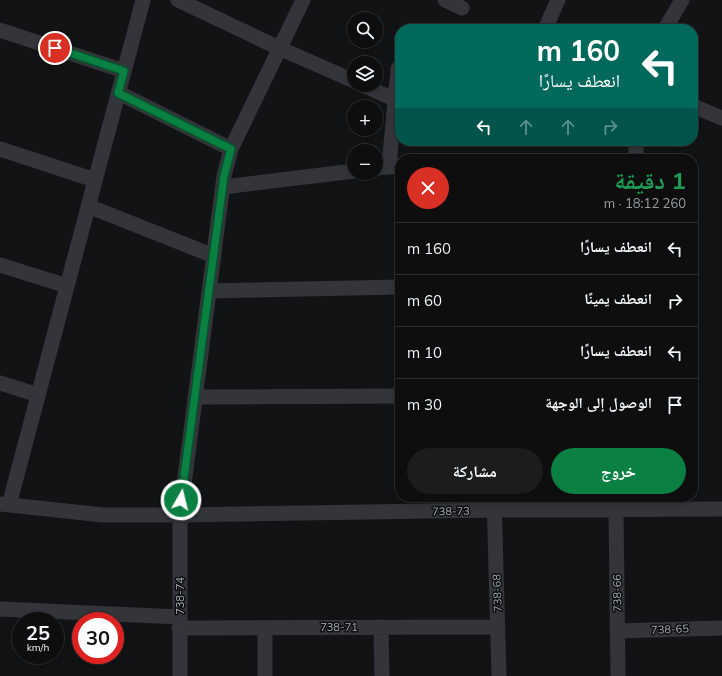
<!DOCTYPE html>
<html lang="ar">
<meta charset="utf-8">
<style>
body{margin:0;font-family:Mulish,"Noto Naskh Arabic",sans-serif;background:#1c1c1d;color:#f1f3f6;direction:rtl;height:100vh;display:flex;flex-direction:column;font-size:15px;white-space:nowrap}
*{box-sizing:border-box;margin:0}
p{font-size:13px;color:#9b9c9e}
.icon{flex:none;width:22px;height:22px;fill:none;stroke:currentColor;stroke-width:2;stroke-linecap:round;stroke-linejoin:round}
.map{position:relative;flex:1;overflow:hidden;direction:ltr}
.details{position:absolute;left:395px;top:154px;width:303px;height:348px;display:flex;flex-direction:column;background:#0e0e0f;border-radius:16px;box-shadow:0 2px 6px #0003,0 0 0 1px #2e2e2f;direction:rtl}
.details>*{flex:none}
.top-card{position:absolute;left:395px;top:24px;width:303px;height:122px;border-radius:16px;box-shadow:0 2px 6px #0003,0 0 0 1px #2e2e2f;direction:rtl;background:#00695c;color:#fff;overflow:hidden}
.buttons{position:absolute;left:347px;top:12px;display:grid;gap:8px}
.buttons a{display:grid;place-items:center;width:36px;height:36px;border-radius:50%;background:#0e0e0f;box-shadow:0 2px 6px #0003,0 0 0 1px #2e2e2f;font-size:20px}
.speed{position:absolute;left:12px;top:612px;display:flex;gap:8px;font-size:20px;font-weight:700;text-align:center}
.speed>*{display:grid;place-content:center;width:52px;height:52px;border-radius:50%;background:#0e0e0f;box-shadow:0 2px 6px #0003,0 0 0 1px #2e2e2f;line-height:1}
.speed small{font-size:10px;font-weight:400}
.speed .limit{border:6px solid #d22;background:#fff;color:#111}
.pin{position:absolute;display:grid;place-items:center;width:34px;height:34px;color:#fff;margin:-17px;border:2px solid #fff;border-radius:50%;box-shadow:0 1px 4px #0007}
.me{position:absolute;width:44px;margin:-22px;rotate:8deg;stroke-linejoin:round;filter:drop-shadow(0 0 3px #0008)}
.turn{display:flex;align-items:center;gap:14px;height:84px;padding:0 12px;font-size:18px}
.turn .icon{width:52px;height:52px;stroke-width:2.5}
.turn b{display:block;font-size:28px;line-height:34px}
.lanes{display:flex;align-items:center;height:38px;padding:0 12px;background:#0003;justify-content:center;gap:20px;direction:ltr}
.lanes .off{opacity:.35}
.round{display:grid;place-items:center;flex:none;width:42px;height:42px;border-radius:21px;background:#1c1c1d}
.headline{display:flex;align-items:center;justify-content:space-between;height:68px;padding:0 12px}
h1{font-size:24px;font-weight:700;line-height:30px;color:#1e9e55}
.button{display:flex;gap:8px;margin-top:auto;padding:8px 12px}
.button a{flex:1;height:46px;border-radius:24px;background:#0b8043;color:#fff;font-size:16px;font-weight:700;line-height:46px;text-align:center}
.button a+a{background:#1c1c1d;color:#f1f3f6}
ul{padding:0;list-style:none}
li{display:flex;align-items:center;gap:12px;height:52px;padding:0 12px;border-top:1px solid #2e2e2f}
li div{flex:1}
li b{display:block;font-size:15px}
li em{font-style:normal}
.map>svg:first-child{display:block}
</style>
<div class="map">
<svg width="722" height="676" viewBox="0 0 722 676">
<rect width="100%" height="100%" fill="#121314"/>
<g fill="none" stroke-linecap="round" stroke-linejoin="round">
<!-- minor -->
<path stroke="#33353a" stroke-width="15" d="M178,0l101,48 75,33
M445,0l17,8
M545,29l13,-29
M665,29l17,-29
M0,30l124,41
M362,85l32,14
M119,93l112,56
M693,106l29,12
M636,141v18
M0,149l95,31
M389,166l9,-97 2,-3
M376,168l24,-2
M223,187l131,-16
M88,206l126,50
M0,265l67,21
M209,291l191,-4
M0,383l38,12
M195,397l205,-1
M494,497l5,179
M0,504l103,11h77l314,-5 228,-1
M9,505l134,-505
M616,509l2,167
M0,609l180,8
M381,627l1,49
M179,628l319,-1
M265,628v48
M617,631l105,-3
M180,676v-161l44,-339 7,-27 72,-149"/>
</g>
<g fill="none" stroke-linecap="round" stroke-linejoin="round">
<defs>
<path id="route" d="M55,48l69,23 -6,22 113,56 -7,27 -43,324"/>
</defs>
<!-- route casing -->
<use href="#route" stroke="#07532c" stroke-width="10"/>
<!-- route -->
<use href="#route" stroke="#0b8043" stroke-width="7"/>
</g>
<g text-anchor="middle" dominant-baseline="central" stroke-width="3" stroke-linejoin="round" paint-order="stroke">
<!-- street labels -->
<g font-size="11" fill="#a3abb6" stroke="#0d0e0f">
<text transform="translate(451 511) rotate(-1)">738-73</text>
<text transform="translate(497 593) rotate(-92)">738-68</text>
<text transform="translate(617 593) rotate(-91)">738-66</text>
<text transform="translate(180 596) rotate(-90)">738-74</text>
<text x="339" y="627">738-71</text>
<text transform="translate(670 629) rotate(-2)">738-65</text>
</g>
</g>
</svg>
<div class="buttons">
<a><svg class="icon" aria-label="search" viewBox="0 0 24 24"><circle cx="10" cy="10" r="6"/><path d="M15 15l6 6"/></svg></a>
<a><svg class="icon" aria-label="layers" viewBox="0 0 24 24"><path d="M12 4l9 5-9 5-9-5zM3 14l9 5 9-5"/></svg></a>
<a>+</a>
<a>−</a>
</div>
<div class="speed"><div>25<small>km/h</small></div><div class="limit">30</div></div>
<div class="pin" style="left:55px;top:48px;background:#d93025"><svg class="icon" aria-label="arrive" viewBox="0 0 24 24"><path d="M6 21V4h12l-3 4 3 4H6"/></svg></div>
<svg class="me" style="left:181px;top:500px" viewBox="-20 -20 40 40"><circle r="17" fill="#0b8043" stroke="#fff" stroke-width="3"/><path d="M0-11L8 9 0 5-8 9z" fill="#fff"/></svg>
<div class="top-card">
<div class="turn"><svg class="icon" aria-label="left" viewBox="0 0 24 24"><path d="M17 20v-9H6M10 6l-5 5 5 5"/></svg><div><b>160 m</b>انعطف يسارًا</div></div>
<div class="lanes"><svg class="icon" aria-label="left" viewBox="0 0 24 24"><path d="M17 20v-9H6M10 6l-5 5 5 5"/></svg><svg class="icon off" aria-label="ahead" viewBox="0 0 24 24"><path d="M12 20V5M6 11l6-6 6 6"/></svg><svg class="icon off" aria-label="ahead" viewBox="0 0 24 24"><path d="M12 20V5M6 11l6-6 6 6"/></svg><svg class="icon off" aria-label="right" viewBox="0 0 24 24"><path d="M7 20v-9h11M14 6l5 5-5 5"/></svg></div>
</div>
<section class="details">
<div class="headline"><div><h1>1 دقيقة</h1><p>260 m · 18:12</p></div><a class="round" style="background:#d93025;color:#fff"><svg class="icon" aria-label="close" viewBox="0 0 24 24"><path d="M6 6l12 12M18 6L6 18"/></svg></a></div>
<ul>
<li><svg class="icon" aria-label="left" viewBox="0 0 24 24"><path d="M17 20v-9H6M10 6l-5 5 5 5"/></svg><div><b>انعطف يسارًا</b></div><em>160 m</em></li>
<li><svg class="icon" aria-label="right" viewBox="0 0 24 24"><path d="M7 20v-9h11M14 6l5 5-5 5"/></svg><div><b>انعطف يمينًا</b></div><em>60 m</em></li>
<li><svg class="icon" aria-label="left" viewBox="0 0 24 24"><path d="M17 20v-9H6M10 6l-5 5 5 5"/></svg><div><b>انعطف يسارًا</b></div><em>10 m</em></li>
<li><svg class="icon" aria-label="arrive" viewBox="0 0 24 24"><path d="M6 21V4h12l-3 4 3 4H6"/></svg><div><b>الوصول إلى الوجهة</b></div><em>30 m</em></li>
</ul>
<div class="button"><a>خروج</a><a>مشاركة</a></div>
</section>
</div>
